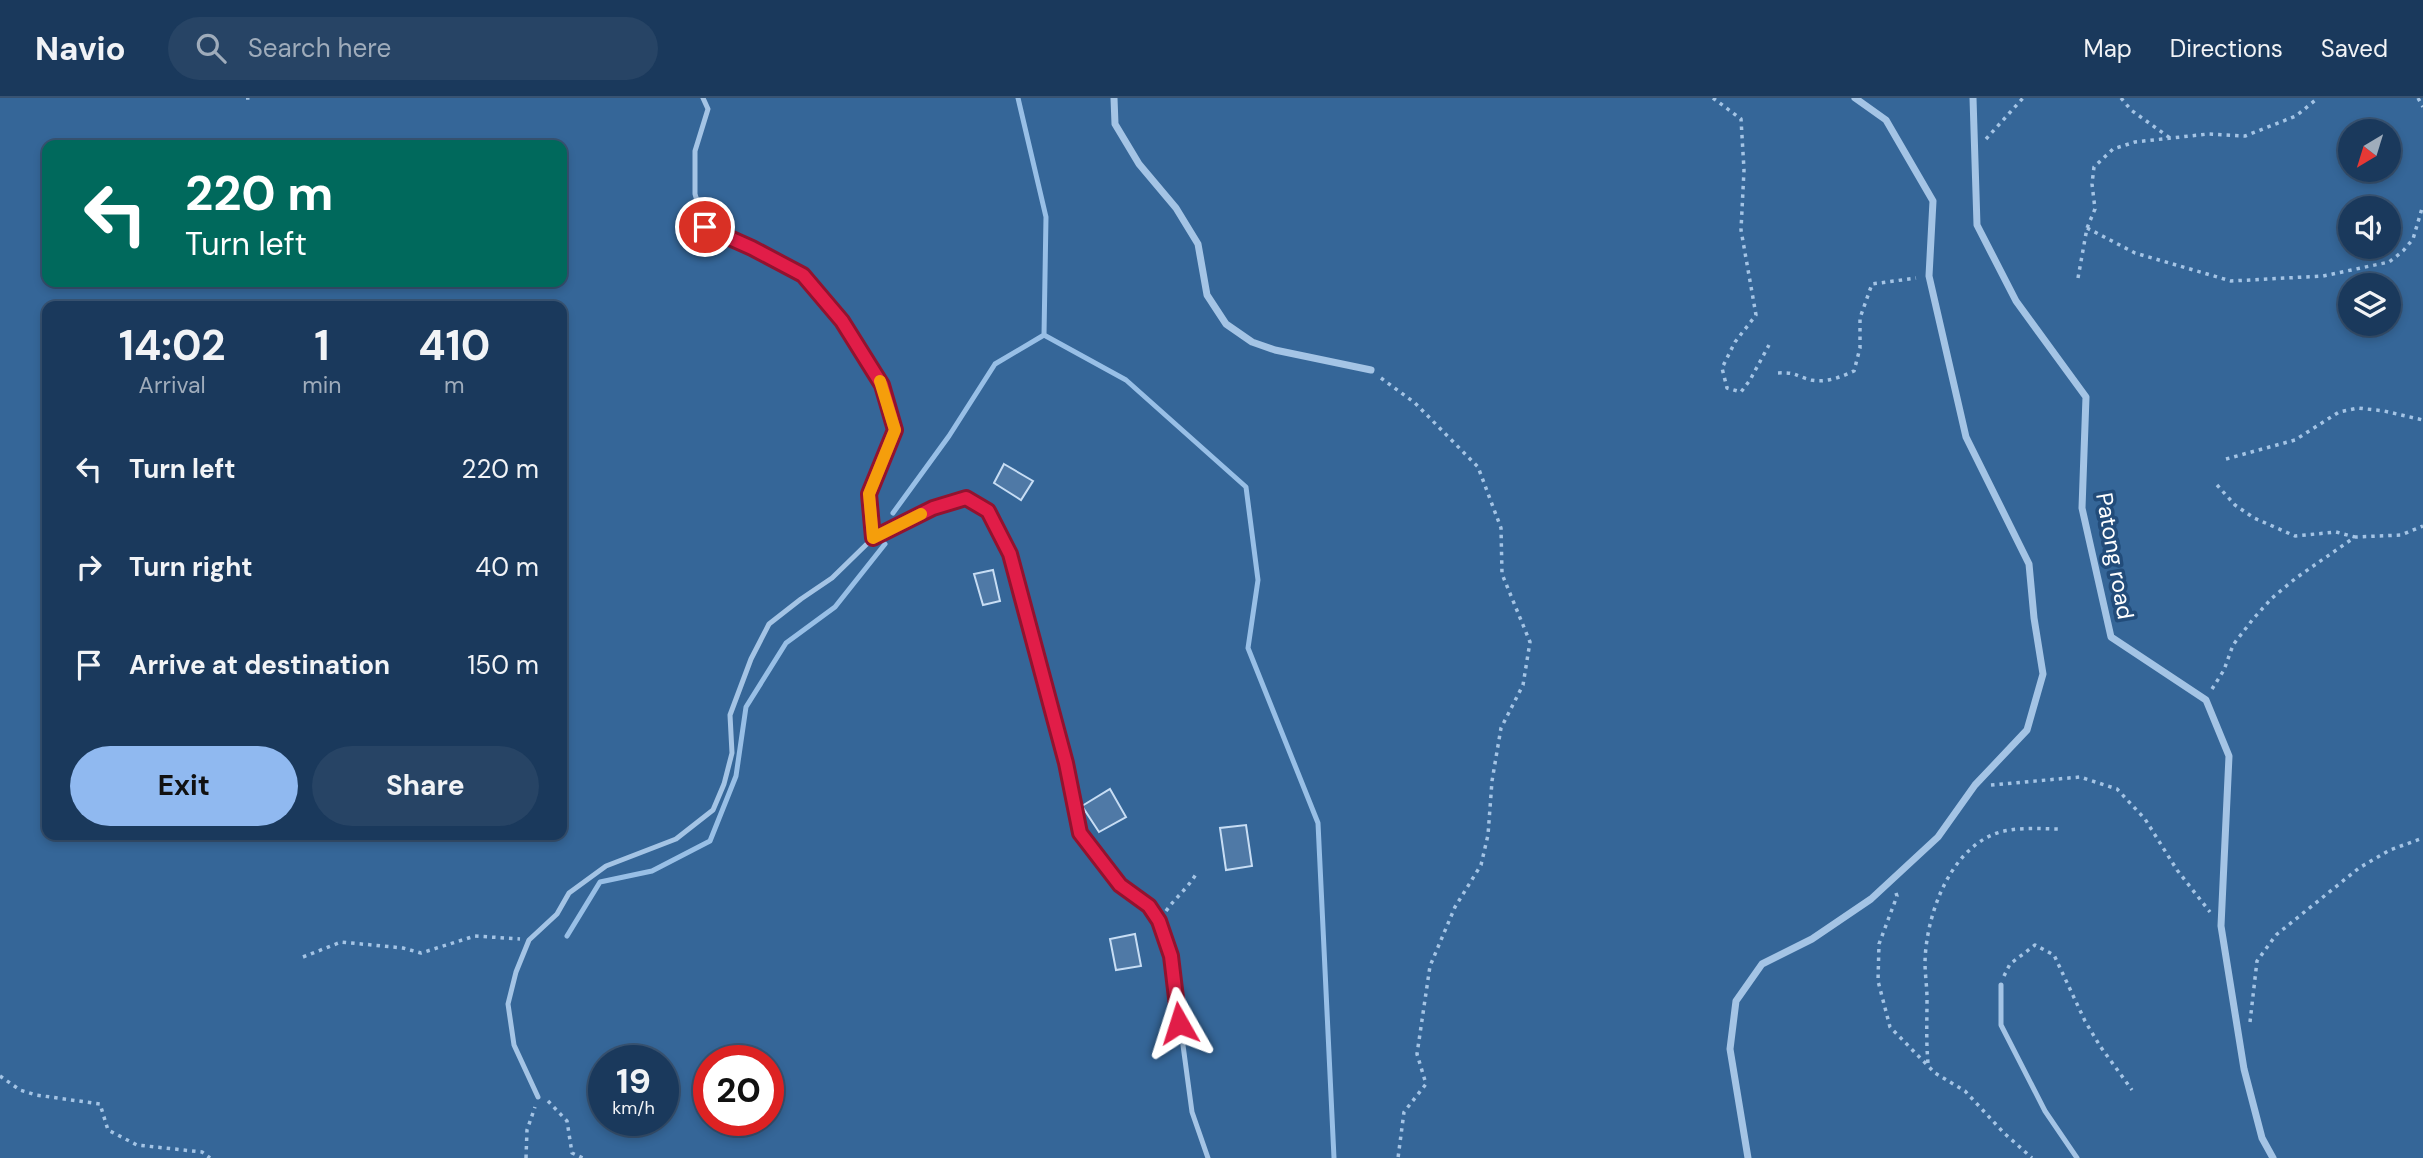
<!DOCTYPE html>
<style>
body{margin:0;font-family:"DM Sans",sans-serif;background:#274465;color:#f1f3f6;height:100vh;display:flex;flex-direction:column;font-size:26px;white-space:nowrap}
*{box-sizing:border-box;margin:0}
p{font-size:23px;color:#9facbb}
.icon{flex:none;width:38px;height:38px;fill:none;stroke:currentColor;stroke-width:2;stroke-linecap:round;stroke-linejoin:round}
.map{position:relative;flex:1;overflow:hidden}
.drawer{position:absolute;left:42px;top:203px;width:525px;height:539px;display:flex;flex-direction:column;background:#1a395c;border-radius:14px;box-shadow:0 4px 10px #0003,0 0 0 2px #385372}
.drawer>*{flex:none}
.hud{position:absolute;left:42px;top:42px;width:525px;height:147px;border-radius:14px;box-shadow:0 4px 10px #0003,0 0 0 2px #385372;background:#00695c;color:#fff;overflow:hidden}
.needle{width:46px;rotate:218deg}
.tools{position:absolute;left:2338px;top:21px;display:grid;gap:14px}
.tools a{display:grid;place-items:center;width:63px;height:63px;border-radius:50%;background:#1a395c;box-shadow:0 4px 10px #0003,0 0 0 2px #385372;font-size:35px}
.speed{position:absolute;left:588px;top:947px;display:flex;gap:14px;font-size:35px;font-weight:700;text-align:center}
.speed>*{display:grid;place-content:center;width:91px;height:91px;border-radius:50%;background:#1a395c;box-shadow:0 4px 10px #0003,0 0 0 2px #385372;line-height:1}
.speed small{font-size:18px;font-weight:400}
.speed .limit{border:10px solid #d22;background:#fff;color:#111}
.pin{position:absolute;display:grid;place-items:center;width:60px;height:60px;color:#fff;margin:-30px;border:4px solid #fff;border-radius:50%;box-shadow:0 2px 7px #0007}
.me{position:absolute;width:77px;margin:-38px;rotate:354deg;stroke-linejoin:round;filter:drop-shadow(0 0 5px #0008)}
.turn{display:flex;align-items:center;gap:24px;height:147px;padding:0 28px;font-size:32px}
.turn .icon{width:91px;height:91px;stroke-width:2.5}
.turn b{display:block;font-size:49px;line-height:60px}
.eta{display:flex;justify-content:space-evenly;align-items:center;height:119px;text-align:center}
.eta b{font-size:42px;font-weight:700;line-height:49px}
.button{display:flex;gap:14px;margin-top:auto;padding:14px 28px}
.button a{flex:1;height:80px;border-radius:42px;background:#90b9f0;color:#111;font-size:28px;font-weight:700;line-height:80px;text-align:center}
.button a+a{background:#274465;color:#f1f3f6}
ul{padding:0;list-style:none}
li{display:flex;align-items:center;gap:21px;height:98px;padding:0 28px}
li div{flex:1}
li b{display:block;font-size:26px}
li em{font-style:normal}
header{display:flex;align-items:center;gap:42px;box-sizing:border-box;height:98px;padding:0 35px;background:#1a395c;border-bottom:2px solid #385372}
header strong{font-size:33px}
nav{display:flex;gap:38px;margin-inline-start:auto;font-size:24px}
.search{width:490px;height:63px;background:#274465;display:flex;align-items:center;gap:18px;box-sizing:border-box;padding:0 24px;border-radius:38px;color:#9facbb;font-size:26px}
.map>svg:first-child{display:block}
</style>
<header>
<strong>Navio</strong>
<div class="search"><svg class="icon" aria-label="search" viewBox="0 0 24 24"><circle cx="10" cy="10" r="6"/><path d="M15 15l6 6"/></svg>Search here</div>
<nav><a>Map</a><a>Directions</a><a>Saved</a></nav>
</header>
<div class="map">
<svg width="2423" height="1060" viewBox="0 0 2423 1060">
<rect width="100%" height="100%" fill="#224c7a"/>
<!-- green -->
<path fill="#356698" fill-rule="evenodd" d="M0,0h2423v1060h-2423zM2350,33h39v39h-39zM47,47h515v137h-515zM2350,110h39v39h-39zM2350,187h39v39h-39zM47,208h515v529h-515zM604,962h59v60h-59zM709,962h59v60h-59z"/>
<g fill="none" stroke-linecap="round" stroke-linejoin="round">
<!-- stream -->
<path stroke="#98bfe6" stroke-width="5" d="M1018,0l28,119 -2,118 82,45 120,107 12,93 -10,68 70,175 16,335
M893,415l56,-77 46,-72 49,-29
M567,838l33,-54 52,-11 58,-30 26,-65 10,-69 40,-64 49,-36 50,-63"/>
</g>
<!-- building -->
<path fill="#4f79a6" stroke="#c7ddf4" stroke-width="2" d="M1004,366l29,17 -12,19 -27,-17z
M993,472l7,31 -17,4 -9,-31z
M1110,691l16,28 -27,15 -17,-26z
M1246,727l6,41 -26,4 -6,-42z
M1135,836l6,32 -25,4 -6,-31z"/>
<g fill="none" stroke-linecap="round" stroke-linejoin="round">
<!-- path -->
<path stroke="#a4c4e5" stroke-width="3.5" stroke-dasharray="3.5 5" stroke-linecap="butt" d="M246,0h5
M1713,0l28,21 3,51 -3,60 15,85 -21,27 -13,26 5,20 14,4 9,-12 19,-35
M2121,0l10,12 39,28
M2418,0l5,9
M1986,41l37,-41
M2087,130l48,25 96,28 92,-5 66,-14 14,-11 10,-12 10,-34
M2078,180l9,-50 8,-19 -3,-25 2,-17 19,-18 22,-7 73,-8 37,2 51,-20 22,-18
M1778,275c19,-1 17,3 33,7 15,3 30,-3 43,-9l6,-23v-30l12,-34 44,-6
M1381,280l34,25 63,64 23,61 1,46 28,68 -7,43 -22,43 -9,53 -4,54 -7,30 -26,42 -25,59 -13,88 9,30 -22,28 -6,46
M2226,361l69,-19 44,-28 19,-4 26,3 39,9
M2217,387l18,20 19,13 41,18 41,-4 19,5
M2212,591l12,-19 9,-25 20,-26 19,-21 24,-20 59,-41 46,-2 22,-9
M1991,687l89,-8 37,12 28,30 32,51 33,42
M1896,795l1,3 -18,48 -1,37 12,46 45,46 30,18 39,42 28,25
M1166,813c10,-14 22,-23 30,-37
M303,859l38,-15 62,6 18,5 54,-17 45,3
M2004,878l6,-12 25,-19 19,10 31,66 15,25 32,44
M2250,924l7,-61 19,-26 83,-67 31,-18 33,-12
M1928,965c-2,-22 -1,-42 -1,-64 0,-12 -2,-25 -2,-37 1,-45 23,-108 67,-127 20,-9 47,-6 69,-6
M0,978l20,14 16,5 64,9 8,26 29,15 65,7 8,6
M548,1003l19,20 5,32 11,5
M526,1060l1,-28 8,-23"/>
<!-- service -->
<path stroke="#a4c4e5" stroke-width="5" d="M703,0l5,11 -13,42v43l10,33 47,21 51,27 39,46 40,64 14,45 -28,64 5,44
M2001,887v40l44,86 32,47
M538,999l-24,-52 -6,-41 8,-32 13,-32 28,-26 12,-21 37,-27 70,-27 37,-29 11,-26 8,-31 -2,-38 21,-56 18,-35 32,-25 31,-21 41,-40 60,-30 33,-10 22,13 22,43 56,209 14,70 40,52 29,21 10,15 12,35 21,156 16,46"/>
<!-- minor -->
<path stroke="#a4c4e5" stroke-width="7" d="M1114,0l1,26 24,40 37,44 22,36 9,51 19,29 26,18 23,8 96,20
M1973,0l4,127 39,76 70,96 -4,111 29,129 95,63 23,56 -8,170 23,143 18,69 11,20
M1748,1060l-18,-109 6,-48 26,-37 50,-25 59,-40 67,-62 37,-52 52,-55 16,-56 -9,-56 -5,-54 -63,-127 -37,-161 4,-75 -47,-81 -31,-22"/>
</g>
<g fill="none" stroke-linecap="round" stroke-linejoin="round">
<defs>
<path id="route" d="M705,129l47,21 51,27 39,46 40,64 13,45 -26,64 4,44 60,-30 33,-10 22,13 22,43 56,209 14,70 40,52 29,21 10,15 12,35 8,67"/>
</defs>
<!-- route casing -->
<use href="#route" stroke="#92132f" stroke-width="18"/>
<!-- route -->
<use href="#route" stroke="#e11d48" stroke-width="12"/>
<!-- slow -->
<path stroke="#f59e0b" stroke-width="12" d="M880,283l15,49 -26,64 4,44 48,-24"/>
</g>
<g text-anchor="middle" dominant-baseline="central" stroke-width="7" stroke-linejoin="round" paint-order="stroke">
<!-- street labels -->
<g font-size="23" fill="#fff" stroke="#224c7a">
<text transform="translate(2115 458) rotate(80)">Patong road</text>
</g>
</g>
</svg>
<div class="tools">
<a><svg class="needle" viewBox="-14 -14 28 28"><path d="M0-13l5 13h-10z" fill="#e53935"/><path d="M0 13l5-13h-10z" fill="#9facbb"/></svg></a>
<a><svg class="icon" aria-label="sound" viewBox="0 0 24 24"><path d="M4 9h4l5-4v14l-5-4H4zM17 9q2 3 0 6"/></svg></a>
<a><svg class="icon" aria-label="layers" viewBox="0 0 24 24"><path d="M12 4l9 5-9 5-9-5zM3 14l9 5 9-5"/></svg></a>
</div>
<div class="speed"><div>19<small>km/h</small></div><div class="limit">20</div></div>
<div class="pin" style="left:705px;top:129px;background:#d93025"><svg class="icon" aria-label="arrive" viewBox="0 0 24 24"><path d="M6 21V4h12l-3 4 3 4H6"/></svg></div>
<svg class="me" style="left:1179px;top:925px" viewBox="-20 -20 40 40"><path d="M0-17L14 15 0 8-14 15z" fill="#e11d48" stroke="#fff" stroke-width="4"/></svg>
<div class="hud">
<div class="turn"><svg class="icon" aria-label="left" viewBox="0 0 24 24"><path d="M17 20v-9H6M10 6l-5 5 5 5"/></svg><div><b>220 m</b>Turn left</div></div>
</div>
<section class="drawer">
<div class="eta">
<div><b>14:02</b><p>Arrival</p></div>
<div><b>1</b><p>min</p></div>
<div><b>410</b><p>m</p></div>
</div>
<ul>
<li><svg class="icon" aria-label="left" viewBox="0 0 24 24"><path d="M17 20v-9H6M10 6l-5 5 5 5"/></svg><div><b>Turn left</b></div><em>220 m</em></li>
<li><svg class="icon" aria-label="right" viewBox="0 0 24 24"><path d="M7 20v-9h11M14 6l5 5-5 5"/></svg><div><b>Turn right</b></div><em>40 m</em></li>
<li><svg class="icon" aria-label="arrive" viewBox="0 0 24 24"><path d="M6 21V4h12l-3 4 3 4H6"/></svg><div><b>Arrive at destination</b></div><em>150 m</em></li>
</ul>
<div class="button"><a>Exit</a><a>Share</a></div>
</section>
</div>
